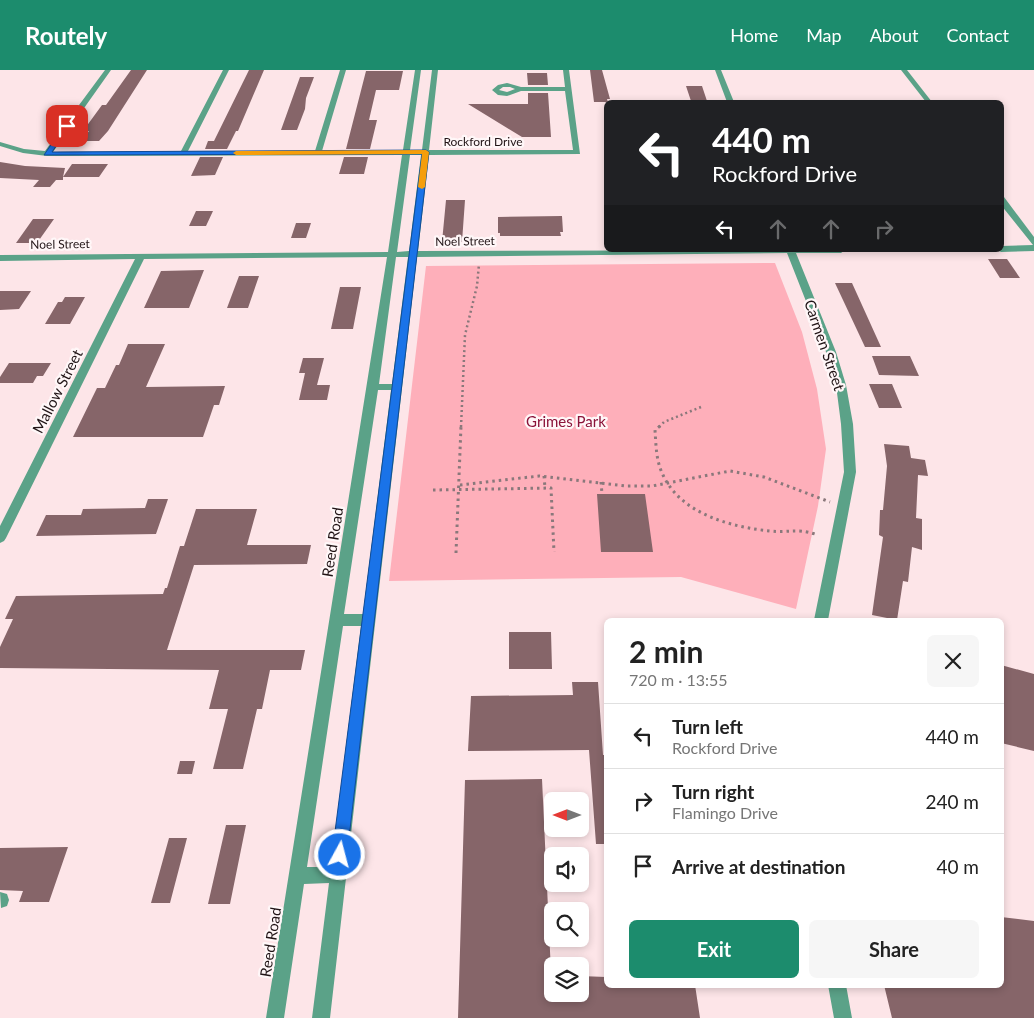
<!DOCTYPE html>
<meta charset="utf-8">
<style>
body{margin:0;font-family:Lato,sans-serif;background:#f6f6f6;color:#222;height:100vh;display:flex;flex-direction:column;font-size:19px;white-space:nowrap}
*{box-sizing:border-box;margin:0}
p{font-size:16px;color:#767676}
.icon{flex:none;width:28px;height:28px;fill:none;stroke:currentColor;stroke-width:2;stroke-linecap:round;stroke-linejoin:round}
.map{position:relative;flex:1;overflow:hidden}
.drawer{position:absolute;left:604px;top:548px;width:400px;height:370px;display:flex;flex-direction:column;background:#fff;border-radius:8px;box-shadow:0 2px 8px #0003}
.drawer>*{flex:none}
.hud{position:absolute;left:604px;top:30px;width:400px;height:152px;border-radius:8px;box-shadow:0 2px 8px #0003;background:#202124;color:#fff;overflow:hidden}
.needle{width:32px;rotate:270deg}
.buttons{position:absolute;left:544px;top:722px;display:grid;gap:10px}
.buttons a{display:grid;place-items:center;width:45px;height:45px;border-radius:8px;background:#fff;box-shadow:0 2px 8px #0003;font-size:25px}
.pin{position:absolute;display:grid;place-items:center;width:42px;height:42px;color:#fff;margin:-21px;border-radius:10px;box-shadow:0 2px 8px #0006}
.me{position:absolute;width:55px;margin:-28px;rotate:7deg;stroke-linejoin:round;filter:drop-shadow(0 0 4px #0008)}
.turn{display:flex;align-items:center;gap:18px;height:105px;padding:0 25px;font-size:22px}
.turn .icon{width:65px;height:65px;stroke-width:2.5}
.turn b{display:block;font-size:35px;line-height:42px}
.lanes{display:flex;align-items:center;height:48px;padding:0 25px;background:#0003;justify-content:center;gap:25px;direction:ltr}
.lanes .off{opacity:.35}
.round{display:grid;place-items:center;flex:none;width:52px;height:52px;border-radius:8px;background:#f6f6f6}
.headline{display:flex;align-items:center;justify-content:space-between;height:85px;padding:0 25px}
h1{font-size:30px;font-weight:700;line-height:38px}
.button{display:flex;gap:10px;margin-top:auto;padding:10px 25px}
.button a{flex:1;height:58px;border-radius:8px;background:#1c8c6d;color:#fff;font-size:20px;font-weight:700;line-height:58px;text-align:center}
.button a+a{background:#f6f6f6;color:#222}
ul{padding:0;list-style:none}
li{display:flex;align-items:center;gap:15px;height:65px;padding:0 25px;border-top:1px solid #e0e0e0}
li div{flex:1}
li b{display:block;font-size:19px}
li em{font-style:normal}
header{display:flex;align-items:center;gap:30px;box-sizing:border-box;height:70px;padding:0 25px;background:#1c8c6d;color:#fff}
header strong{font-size:24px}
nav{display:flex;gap:28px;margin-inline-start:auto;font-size:18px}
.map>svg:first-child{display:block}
</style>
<header>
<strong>Routely</strong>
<nav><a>Home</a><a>Map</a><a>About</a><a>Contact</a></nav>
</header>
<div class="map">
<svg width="1034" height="948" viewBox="0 0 1034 948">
<rect width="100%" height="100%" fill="#fde5e8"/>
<!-- green -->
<path fill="#feafba" d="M775,193l27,69 15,57 9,60 -8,57 -22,103 -115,-32 -292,4 37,-315z"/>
<!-- building -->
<path fill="#866569" d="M131,0h16l-39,61 -9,10h-17l7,-10h-6l19,-26h4z
M249,0h15l-26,61h-2l-9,18h-22l3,-8h6z
M590,0h12l8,29h-3l1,3h-14z
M366,1h37l-4,19h-23l-7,30h8l-7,29h-24z
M527,3h20l1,12h-20z
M300,7h14l-8,21 -1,11 -8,21h-16z
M686,16h16l5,15h-16z
M528,23h20l3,44h-29l-54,-33h60z
M200,87h23l-8,18 -24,1z
M344,87h24l-4,17h-25z
M0,92l25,4 40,2 -2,9 9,-13h36l-9,13h-36v3h-7l-6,7h-17l6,-7 -39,-2z
M446,130h19l-3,42h-20z
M196,141h17l-7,15h-17z
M562,146l1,16h-3l1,4h-61v-3h-2v-16z
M33,149h21l-17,24h-21z
M296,153h15l-5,15h-15z
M988,189h19l13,19h-20z
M204,200l-15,38h-45l17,-37z
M239,206h20l-11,32h-21z
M835,213h17l29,64h-16z
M340,217h21l-8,42h-22z
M0,221h31l-12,18 -19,1z
M65,227h20l-15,27h-25l13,-22h4z
M128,274h37l-19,43 79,-1 -6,19h-5l-11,32h-130l24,-49h8l11,-23h3z
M872,286h38l9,20 -40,-1z
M303,288h21l-7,27h13l-3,15h-28l6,-27h-6z
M9,293h42l-8,13h-6l-4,7h-33v-6z
M869,314h23l10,24h-23z
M884,374l25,2 2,12 14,2 3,16 -10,-1 -2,43 6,1v31l-10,-3 -4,35 -5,-1 -6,39 -25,-5 11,-78 -4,-2 1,-25h3l4,-44z
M597,424h48l8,58h-52z
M148,429h20l-12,35 -120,2 10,-21h35l2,-6 62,-1z
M196,439h61l-10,36h64l-4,19 -113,1 -27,85h138l-4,20h-31l-8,39h-5l-14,60h-30l15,-60h-19l10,-39 -219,-2v-21l13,-28h-8l11,-23 147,-2 2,-6h2l13,-42h4z
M509,562h42l1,37h-43z
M1001,595l33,9v77l-33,-8z
M572,612h26l5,73h3v89h-10l-7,-94 -121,1 3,-55 102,-1z
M180,691h15l-3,13h-15z
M542,709l10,215h28v-18l26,1v8h89l5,33h-242l7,-238z
M226,755h20l-16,79h-22z
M169,768h18l-17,65h-19z
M68,777l-19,55h-30l4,-11 -23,-1v-42z
M1001,847l33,4v97h-142l-8,-33h117z"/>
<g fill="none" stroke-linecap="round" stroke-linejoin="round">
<!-- path-far1 -->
<path stroke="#8a787b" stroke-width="2.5" stroke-dasharray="2 3" stroke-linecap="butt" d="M461,357l4,-92 12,-49 2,-22
M659,357l5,-5 37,-15"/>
<!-- path -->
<path stroke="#8a787b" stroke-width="3" stroke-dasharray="2.5 4" stroke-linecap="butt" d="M660,356l-5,4c1,15 1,31 8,45 18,39 68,52 107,56 18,2 25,-3 45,3
M544,406l1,12
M601,412l1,12
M460,415l79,-9 87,10h26l78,-15 34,6 66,25
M433,420l118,-2 3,64
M456,483l5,-127"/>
<!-- minor -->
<path fill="#5ba288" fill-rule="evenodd" d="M105,0h6l-58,82 128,-1 42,-81h6l-41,81h127l25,-81h6l-24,81 81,-1 12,-80h6l-11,80h12l10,-80h6l-9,80h144l-8,-59h-44l-14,5 -9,-1 -6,-5 6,-5 9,-2 14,4h44l-2,-17h6l11,84 -151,1 -11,96 427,-1 -4,3h-45l40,99 10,33 7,39 3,48 -28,148h-14l30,-148 -3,-48 -5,-39 -10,-33 -39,-99 -370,4 -87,761h-18l17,-135 -25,1 -20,134h-18l121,-761 -243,2 -138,279 -2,3 -4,2v-17l135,-267 -135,2v-6l388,-3 14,-97 -355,1 -24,-3 -23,-7v-4l24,7 21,2zM503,17h7l5,2 -8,3 -8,-2zM410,85h11l-12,96 -12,1zM396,187h12l-16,127h-13zM378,320h13l-28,224h-19zM343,556h18l-30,241h-24z
M715,0h6l13,32h-7z
M901,0h6l25,32h-6z
M1001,127h3l30,40v14l-33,1 -4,-2h4v-4l32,-1 -32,-40z
M0,822l7,2 2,6 -2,6 -6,2z
M828,915h18l6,33h-18z"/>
</g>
<!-- route -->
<path fill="#1a73e8" stroke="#114b97" d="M65,54l5,2 -18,26 374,-2 3,2 -82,703 -2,5 -5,2 -6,-2 -2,-5 90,-701 -378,1z"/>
<!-- slow -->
<path fill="#f59e0b" d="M426,80l3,2 -4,35 -3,2 -4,-2 4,-33 -186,1 -3,-2 3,-2z"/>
<g text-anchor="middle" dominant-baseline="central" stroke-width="4.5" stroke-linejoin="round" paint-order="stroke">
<!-- far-street labels -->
<g font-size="12" fill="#211416" stroke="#fff7f8">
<text x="483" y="71">Rockford Drive</text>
<text transform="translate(465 171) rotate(-1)">Noel Street</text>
<text transform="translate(60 174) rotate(-1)">Noel Street</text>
</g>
<!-- street labels -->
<g font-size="15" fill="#211416" stroke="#fff7f8">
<text transform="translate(825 275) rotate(71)">Carmen Street</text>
<text transform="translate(57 321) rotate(-63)">Mallow Street</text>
<text transform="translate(332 472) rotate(-81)">Reed Road</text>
<text transform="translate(270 872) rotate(-81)">Reed Road</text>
</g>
<!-- park labels -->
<g font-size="15" fill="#8b143a" stroke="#fff7f8">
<text x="566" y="351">Grimes Park</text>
</g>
</g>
</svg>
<div class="buttons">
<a><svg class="needle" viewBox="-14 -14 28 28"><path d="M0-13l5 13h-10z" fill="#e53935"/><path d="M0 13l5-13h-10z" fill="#767676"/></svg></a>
<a><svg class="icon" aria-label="sound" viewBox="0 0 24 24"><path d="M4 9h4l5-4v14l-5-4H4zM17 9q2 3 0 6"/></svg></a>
<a><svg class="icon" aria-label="search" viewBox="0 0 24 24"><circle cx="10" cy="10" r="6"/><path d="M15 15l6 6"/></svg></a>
<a><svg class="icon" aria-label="layers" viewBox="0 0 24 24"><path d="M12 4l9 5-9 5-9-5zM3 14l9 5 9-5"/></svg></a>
</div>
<div class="pin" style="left:67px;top:56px;background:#d93025"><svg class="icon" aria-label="arrive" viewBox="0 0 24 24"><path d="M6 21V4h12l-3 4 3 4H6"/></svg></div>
<svg class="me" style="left:340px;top:785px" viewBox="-20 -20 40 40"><circle r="17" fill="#1a73e8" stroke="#fff" stroke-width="3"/><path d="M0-11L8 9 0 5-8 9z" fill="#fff"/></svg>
<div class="hud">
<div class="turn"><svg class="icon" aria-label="left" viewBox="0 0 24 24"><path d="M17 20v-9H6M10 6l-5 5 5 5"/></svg><div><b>440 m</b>Rockford Drive</div></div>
<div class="lanes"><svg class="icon" aria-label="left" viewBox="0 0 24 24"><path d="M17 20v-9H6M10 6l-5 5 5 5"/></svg><svg class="icon off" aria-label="ahead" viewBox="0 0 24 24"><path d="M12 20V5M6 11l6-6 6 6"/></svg><svg class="icon off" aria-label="ahead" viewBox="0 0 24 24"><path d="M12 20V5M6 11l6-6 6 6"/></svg><svg class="icon off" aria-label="right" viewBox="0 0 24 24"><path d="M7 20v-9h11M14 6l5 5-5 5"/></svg></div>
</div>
<section class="drawer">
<div class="headline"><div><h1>2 min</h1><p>720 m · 13:55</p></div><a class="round"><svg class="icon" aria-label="close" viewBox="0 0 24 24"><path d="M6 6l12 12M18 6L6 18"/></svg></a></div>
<ul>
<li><svg class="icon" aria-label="left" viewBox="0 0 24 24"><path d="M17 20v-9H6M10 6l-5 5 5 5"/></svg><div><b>Turn left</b><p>Rockford Drive</p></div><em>440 m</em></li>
<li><svg class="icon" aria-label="right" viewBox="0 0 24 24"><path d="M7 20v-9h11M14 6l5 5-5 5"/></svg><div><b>Turn right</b><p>Flamingo Drive</p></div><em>240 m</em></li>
<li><svg class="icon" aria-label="arrive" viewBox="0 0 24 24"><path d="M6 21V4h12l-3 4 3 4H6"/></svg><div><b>Arrive at destination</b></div><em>40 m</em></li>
</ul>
<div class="button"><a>Exit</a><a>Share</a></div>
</section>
</div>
